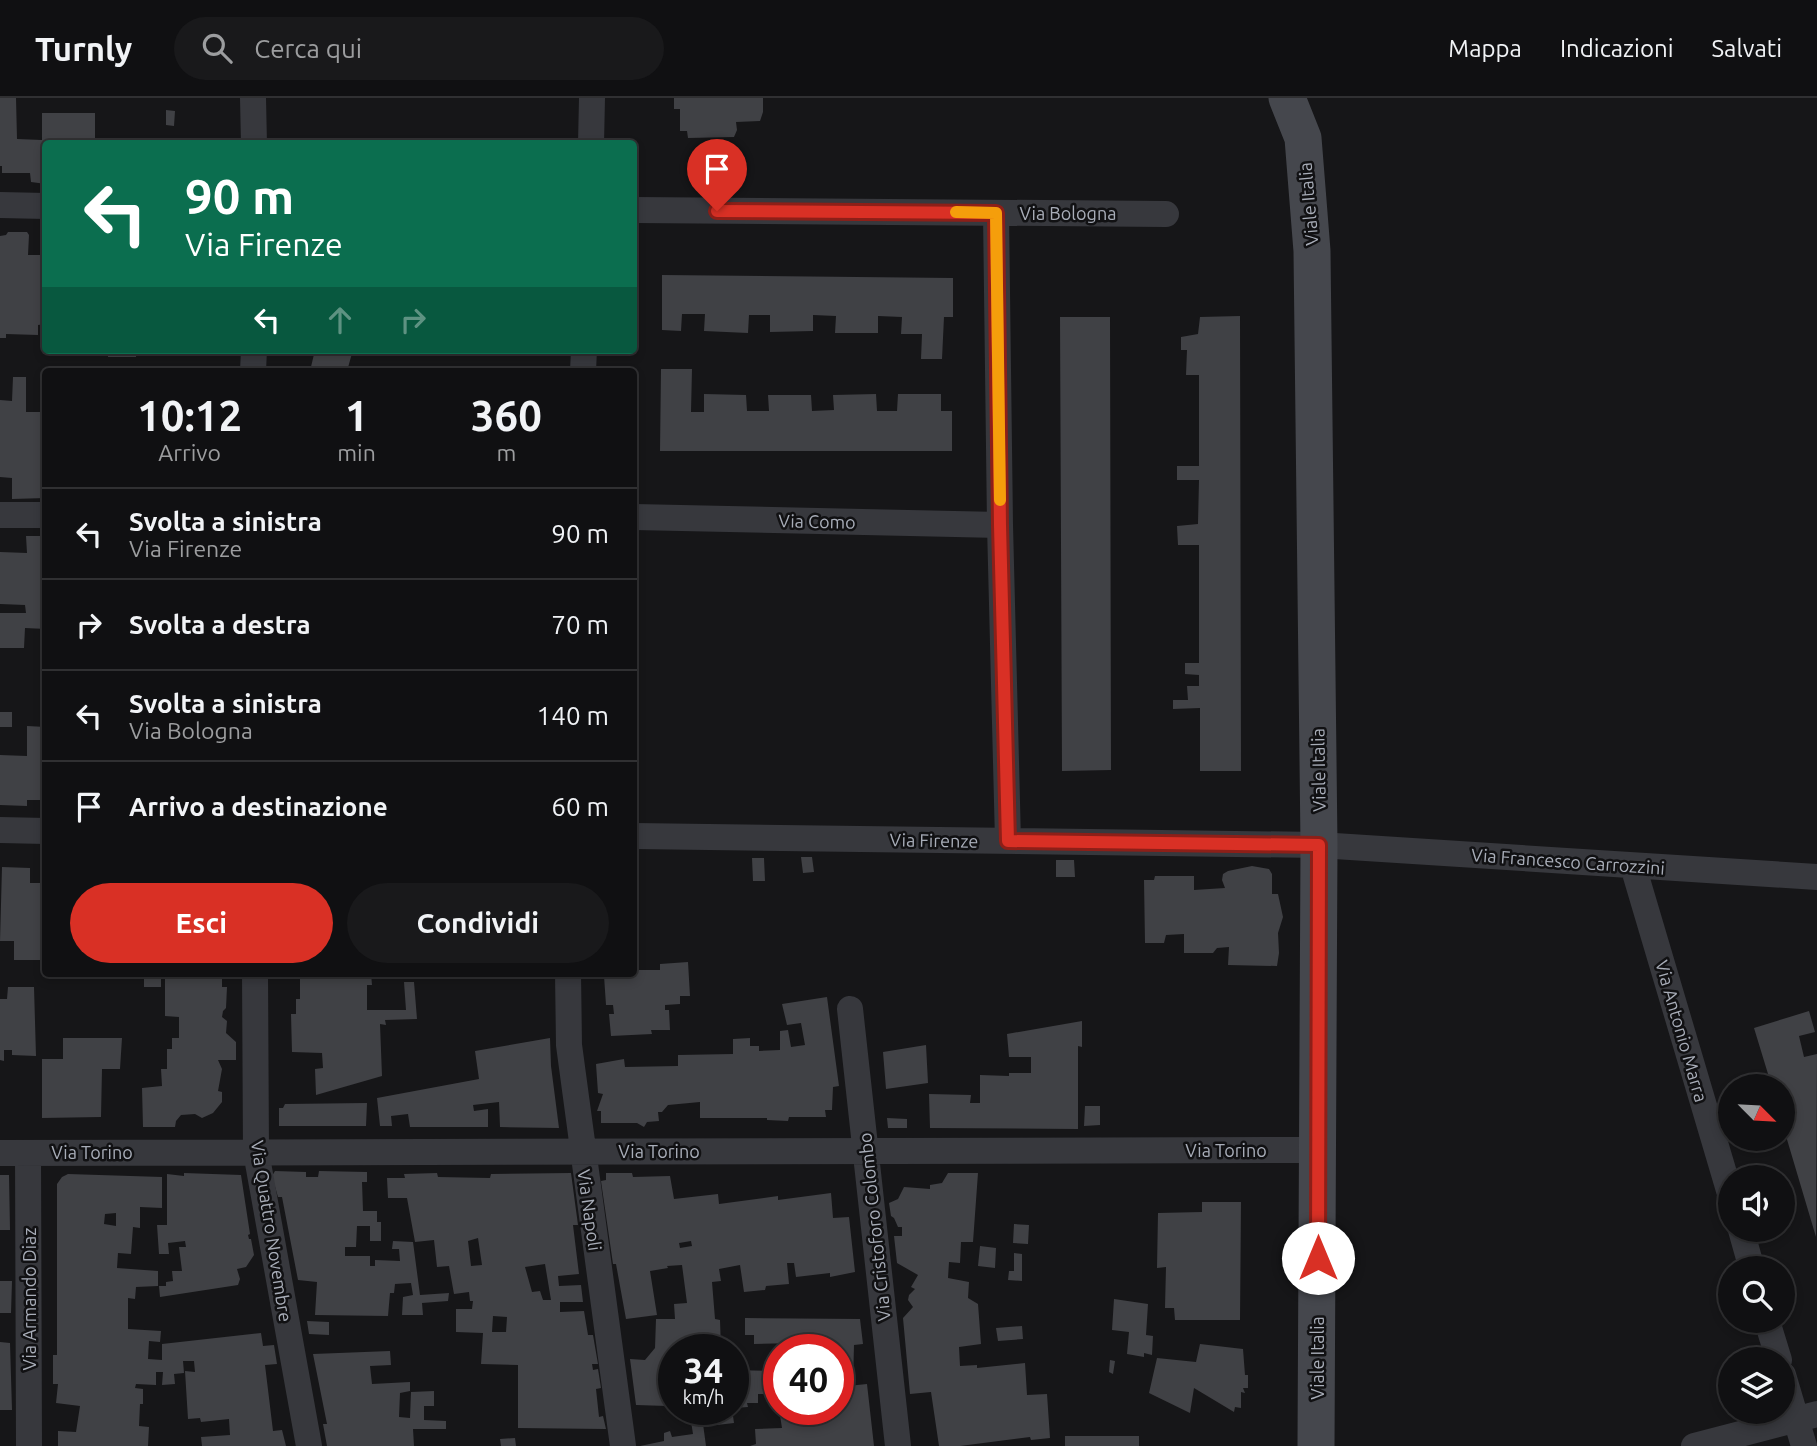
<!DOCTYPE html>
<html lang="it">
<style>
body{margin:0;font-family:Ubuntu,sans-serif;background:#19191b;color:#f1f3f6;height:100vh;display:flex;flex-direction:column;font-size:26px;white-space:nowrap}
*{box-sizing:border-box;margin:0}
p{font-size:23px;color:#9c9d9f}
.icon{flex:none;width:38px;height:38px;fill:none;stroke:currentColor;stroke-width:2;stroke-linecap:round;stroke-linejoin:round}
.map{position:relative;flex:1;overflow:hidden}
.sheet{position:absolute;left:42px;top:270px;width:595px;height:609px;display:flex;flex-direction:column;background:#101012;border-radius:7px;box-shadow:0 4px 10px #0003,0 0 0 2px #303032}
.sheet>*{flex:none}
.top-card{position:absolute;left:42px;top:42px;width:595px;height:214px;border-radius:7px;box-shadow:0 4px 10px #0003,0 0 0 2px #303032;background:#0b6e4f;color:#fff;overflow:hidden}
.needle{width:46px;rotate:114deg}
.buttons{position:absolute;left:1718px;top:976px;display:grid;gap:14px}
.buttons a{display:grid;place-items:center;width:77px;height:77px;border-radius:50%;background:#101012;box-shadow:0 4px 10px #0003,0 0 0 2px #303032;font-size:35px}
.speed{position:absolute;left:658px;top:1236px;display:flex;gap:14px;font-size:35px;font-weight:700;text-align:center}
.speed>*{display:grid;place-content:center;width:91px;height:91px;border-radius:50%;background:#101012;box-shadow:0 4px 10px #0003,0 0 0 2px #303032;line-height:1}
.speed small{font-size:18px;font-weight:400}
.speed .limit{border:10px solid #d22;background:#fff;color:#111}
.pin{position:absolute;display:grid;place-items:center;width:60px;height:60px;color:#fff;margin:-72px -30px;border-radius:50% 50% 50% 0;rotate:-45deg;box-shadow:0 0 7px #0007}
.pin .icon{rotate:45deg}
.me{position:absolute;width:77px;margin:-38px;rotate:0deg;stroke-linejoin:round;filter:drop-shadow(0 0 5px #0008)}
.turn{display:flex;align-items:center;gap:24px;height:147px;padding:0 28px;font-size:32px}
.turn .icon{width:91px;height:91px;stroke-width:2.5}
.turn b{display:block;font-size:49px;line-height:60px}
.lanes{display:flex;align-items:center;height:66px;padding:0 28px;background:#0003;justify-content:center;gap:35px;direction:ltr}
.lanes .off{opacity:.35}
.eta{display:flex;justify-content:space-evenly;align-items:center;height:119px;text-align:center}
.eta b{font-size:42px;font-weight:700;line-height:49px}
.button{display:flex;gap:14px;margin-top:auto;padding:14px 28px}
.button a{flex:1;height:80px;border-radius:42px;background:#d93025;color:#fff;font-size:28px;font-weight:700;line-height:80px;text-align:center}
.button a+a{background:#19191b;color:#f1f3f6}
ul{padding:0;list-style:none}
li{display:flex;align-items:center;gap:21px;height:91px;padding:0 28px;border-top:2px solid #303032}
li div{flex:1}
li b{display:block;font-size:26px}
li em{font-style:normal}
header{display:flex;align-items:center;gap:42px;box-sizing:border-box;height:98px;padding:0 35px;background:#101012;border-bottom:2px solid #303032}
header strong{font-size:33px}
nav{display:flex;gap:38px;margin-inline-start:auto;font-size:24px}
.search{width:490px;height:63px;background:#19191b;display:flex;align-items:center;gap:18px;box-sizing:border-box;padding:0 24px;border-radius:38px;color:#9c9d9f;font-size:26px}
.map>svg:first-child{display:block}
</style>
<header>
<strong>Turnly</strong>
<div class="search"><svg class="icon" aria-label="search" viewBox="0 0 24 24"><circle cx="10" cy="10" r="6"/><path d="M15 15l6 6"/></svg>Cerca qui</div>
<nav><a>Mappa</a><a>Indicazioni</a><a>Salvati</a></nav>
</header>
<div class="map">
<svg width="1817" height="1348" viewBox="0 0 1817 1348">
<rect width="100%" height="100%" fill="#161618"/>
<!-- building -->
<path fill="#404145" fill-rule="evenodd" d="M0,0h16l1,41 25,1v-27h53v31h-49v40l-15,-2 -1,-9h-28v-7h-2z
M674,0h89v14l-3,9 -24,1 1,8 -3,7 -46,1 -1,-7h-7v-22h-6z
M166,12l9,1 -1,15 -8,-1z
M8,134h19l2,3 -1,20h18v69l-8,1v10l-32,-1v4h-6v-102l6,-1z
M662,177l291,3v39h-9l-2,42h-21l1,-25h-21l1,-17 -24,-1v17h-43l1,-17 -23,-1v16l-43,1v-17h-21l-1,18 -44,-2 1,-17h-23l-1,17 -19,-1z
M1240,218l1,455h-41v-63l-27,1v-9h15l-1,-14h12v-11l-14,-1v-11h14v-118h-21l-1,-19 21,-2 1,-44h-22v-14h22v-91h-13l1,-25h-6v-13l17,-3 2,-17z
M1060,219h50l1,453 -49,1z
M108,252h28v7h-28z
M315,252h38l-6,21h-37z
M661,271h31l-1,43h13v-18l42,1 1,16h22l-1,-16h43l1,16 22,-1 -1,-15 43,-1 1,17h20l1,-17h43v17h11v40h-292z
M13,279h13v35h17l-1,15h4v71l-34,1v-21l-12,-1v-77l12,1z
M26,438h20v93l-21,-1 -1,20h-24v-35h26l-1,-8 -25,-1v-52l27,1z
M0,614h12v15h-12z
M27,628l19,1v73h-19v6l-27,-1v-50l27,1z
M801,759h11l2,15 -11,1z
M752,760h12l1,23h-12z
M1056,762h18l1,17h-19z
M1252,768l17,3 3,5v20h6l5,23 -5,16 1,20 -2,13 -49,-1 1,-18 -12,1 -4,5h-29v-19l-18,1 -2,8h-19l-1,-63h10l1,-4h39v14l31,-2 -3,-8 1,-6 5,-3z
M2,769l28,1v15h11v77h-27v-19h-14z
M688,864l2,34h-10v8l-15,1v5h4l1,20h-19l1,4 -41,2 -2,-22h5l-1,-9h-7l-2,-29 29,-1 1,-5h26v-6z
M144,875l17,1v13h-17z
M165,875h57v14h5l-1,21 -3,3 -1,6 5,4 -1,12 10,9v18h-18l4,9 -4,22 4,1v10l-9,11 -11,5 -7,-4 -14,1 -5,6 -1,6h-32l-1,-39 20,-2 -1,-17h6v-20h5v-11h7v-21l-14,-1z
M300,875h71l1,12h-5v25h39l-2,-28h10l3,37 -32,1 1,5 -6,-1 2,52 -66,19 -1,-26 8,-1 -1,-15 -30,-1 -1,-38h5v-15h4z
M8,889h26l2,69 -24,-1v-5h-8v11l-4,-1v-61h7z
M827,899l12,89 -6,1 -1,23h-7l1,7h-37l-1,4 -21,-1v-2h-67v-16l-32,3 -6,7h-4l1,9 -12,1 -3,5 -7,-4h-36v-12h-4l6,-17 -5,-1 -2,-29 28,-5 1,8 53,-1v-11l55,-1v-15l17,-1v8h9v5l21,-1v-19l8,-1 3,17 14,-2 -4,-22 -14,2 -5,-21z
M1809,913l6,21 -16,4 5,21 13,-3 -1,183 -33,-111v-39h-11l-18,-59z
M1082,923v26l-4,-1v83l-148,-1 -1,-34 42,1 -1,8h10v-28l29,1v-3h22v-16h-22l-2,-23z
M63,940h59l-2,31h-18l-1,48 -59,1v-59h21z
M550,940l1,28 8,62 -59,-1 -1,-25 -26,3 1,6 14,-2v18h-78l-2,-13 -17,2 1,10h-12l-3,-28 102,-19 -4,-28z
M926,947l2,38 -42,6 -3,-37z
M367,1005l-1,23h-87v-18h4l2,-4z
M1085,1008h15v19l-16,1z
M887,1020l20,1v9h-19z
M275,1073l31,1v5h12l1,-6 48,1v10h-5l1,29h14v11h4v19h-11v-15h-13l-1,21h-11v9h25v10h5v-6l25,1 -1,-12h-7l1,-8 20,1 7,53 29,-2 -1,8 -26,2 1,12h-21l1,-18 10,-2 -2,-12 -16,1 -1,9h-4l-2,23 -73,-1 2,-33 -19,-2 -16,-83h-4l-6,-21z
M184,1075l57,2 9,59 -2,1 1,4h2l3,16 -8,12 -9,2 3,10 -2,6 -78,12 -1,-11h7v-4l7,-1 -1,-10h10l-3,-24h7l-1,-6 -17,2 1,11h-10l-2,-29h10v-51l17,2z
M437,1075l1,4 52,1 1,-4 80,-1 7,52h-5l6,49 -21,2 1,10 22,-1 2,17h-23v10l24,-1 4,24h5l5,29h-6l1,6 5,-1 3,19 -5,1 3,28 4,-1 3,13 -88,-1v-63l-37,-1 2,-31 -27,-1v-23h16l1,-8h-3l-1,-9 -15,2 -5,-28 -12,1 -3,-27 -19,2 -8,-44h-19l-1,-20h18l-1,-4zM478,1140l4,27 -11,1 -3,-25zM545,1166l6,36h-8l-3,-9 -8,1 -7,-25zM493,1218l14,1 -1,15h-14z
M606,1075h26l1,4 37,-1 4,23 44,-5 1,10 59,-8v4l53,-7 2,25 16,-1 6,55 -25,5v-4l-34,4 -2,-14h-7l2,21 -23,2 -1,4 -21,2 -4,-27 -21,4 2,12 -9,1 3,37 5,1 1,29h-47v35h-7v22l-31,-1 -6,-46 15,1 10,-12 1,-29h19l-1,-15 13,-1 -5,-38 -15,1 1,2 -18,3 7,44 -31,4 -10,-55h-3l-12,-83 5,-1zM691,1143l1,5 -12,2 -1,-5z
M948,1075h30l-5,69h-12l-1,21 -11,-1 -1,16 21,4 -1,16 10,6 3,40 -22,3 1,19 17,-1v3l48,-5 2,32 20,-1 3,44 -19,2 -1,-3 -70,9h-21l-8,-54 -21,2 -7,-76 10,-11 -5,-7 1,-5 6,-6 -4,-2 7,-12 -21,-12 -3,-27h8v-9h-4l-4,-9 -3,-2 -2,-13 9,-4 6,-12 26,2v-4l12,-2z
M68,1076l94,3v31l-22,-1v21l-7,-1 -2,27 -13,-1 -1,15 41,3v15l-22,1 -1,12 -7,-1v31l33,2 -1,11 -11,-1 -1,18 14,1v-16l99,-11 2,13 11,-1 3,19 -12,1 8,66 9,-1 4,16h-84l-1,-9 29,-2 -1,-16 -28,3 -1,-4 -12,1 -3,-48 10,1 -1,-11h-11l1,12 -10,1 1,10 -13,1 1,-13h-7v13l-20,-1 -1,4 8,1v15h-3l-1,22 10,1 -1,19h-90v-15l18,1 4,-26 -24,-3 2,-19h-5v-29h4v-171l5,-7zM116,1115v13l-12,-2 1,-10z
M0,1077h9l1,55h-10z
M1202,1104h39l-1,118h-65l-1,-12h-9l1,-41 -9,1 1,-55 44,-1z
M1014,1126l15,1 -1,19 -15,-1z
M980,1148l16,2 -1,20 -17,-2z
M1014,1155l8,1v27l-14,-1 1,-9h5z
M0,1183h12l-1,32h-11z
M1114,1201l34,5 -2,31 7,1 -1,19 -8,-2v4l-17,-3 2,-22 -17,-2z
M745,1220l115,1 3,25 -9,1 -1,38h-15v-34h-41v-6l-43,1v-9h-9z
M307,1223l22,1v13l-20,-1z
M1022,1228l1,13 -25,2 -2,-13z
M0,1244l10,1 2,67h-12z
M1200,1246l43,5 2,26h3v13h-5l2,5 -4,-1v16l-6,-1 -1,5 -40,-24 -4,25 -41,-20 8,-35 39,4z
M390,1253l1,14 -21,1 2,18 38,-2v9l-10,2 -1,24 11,1 1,-26 23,-1v15h-10v14l22,1v8h-33l1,17h-87l-4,-22h4l-14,-70z
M1110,1262l5,1 -2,13 -4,-2z
M733,1272l45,1 -2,23h-18v9h-11l1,4 -13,1z
M867,1286l7,62h-124l6,-2 -1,-15 27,-1 -3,-19h59v-22z
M689,1311h12l5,37h-66l24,-5v-8l6,-2 2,6 21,-3z
M715,1311h17l2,14 -17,2z
M1065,1338h74v10h-74z
M515,1340l1,8h-15l-1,-7z"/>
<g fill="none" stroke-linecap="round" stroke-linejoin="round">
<!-- street -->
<path stroke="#37383d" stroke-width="26" d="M253,0l1,46
M591,46l1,-46
M0,107l46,1
M634,112l532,4
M996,115l4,312 8,316
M253,273l1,-21
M583,273l1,-21
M0,417h46
M634,419l366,8
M0,732l46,1
M634,738l685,9 498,32
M1633,768l98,331
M255,875l1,179 53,294
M568,875l1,72 54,401
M850,911l48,437
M0,1055l1318,-3
M28,1055l1,293
M1741,1132l11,39
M1767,1223l12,39
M1783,1277l21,71
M1694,1348l123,-32"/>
<!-- secondary -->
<path stroke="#45474d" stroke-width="37" d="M1287,0l16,40 9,113 7,594 -3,601"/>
</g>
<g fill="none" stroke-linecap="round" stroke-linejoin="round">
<defs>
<path id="route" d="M717,113l279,2 4,312 8,316 311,4 -1,413"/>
</defs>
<!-- route casing -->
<use href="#route" stroke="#8d1f18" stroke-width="18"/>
<!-- route -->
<use href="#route" stroke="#d93025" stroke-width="12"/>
<!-- slow -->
<path stroke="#f59e0b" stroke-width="12" d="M956,114l40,1 4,287"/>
</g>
<g text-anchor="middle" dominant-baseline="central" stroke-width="5" stroke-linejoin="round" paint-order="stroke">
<!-- street labels -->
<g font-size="18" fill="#a8adb8" stroke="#111113">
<text transform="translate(1308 106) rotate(-95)">Viale Italia</text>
<text x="1068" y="115">Via Bologna</text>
<text transform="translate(817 423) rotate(1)">Via Como</text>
<text transform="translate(1318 672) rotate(-91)">Viale Italia</text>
<text transform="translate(934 742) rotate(1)">Via Firenze</text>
<text transform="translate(1568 763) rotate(4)">Via Francesco Carrozzini</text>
<text transform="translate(1682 933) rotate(74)">Via Antonio Marra</text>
<text x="1226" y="1052">Via Torino</text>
<text x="659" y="1053">Via Torino</text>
<text x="92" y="1054">Via Torino</text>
<text transform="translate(590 1112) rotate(82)">Via Napoli</text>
<text transform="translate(874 1129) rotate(-96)">Via Cristoforo Colombo</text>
<text transform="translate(272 1133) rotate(81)">Via Quattro Novembre</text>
<text transform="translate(29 1201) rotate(-90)">Via Armando Diaz</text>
<text transform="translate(1317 1260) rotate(-90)">Viale Italia</text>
</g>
</g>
</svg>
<div class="buttons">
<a><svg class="needle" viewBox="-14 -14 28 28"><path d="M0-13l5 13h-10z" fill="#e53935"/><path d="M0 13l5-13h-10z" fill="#9c9d9f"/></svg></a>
<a><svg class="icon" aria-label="sound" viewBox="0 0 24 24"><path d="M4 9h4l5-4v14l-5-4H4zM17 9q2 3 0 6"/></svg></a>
<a><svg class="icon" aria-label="search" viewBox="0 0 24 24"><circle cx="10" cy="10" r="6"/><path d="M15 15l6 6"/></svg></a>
<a><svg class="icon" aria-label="layers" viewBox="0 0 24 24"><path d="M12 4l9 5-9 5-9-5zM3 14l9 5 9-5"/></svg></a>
</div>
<div class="speed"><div>34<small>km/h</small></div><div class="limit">40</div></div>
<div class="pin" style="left:717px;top:113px;background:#d93025"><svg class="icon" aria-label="arrive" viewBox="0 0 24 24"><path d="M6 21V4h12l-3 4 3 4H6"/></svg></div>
<svg class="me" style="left:1318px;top:1160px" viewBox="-20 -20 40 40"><circle r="19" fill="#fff"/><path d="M0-13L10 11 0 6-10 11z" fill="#d93025"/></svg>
<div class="top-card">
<div class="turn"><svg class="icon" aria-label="left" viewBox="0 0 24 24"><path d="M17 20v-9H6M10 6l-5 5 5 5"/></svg><div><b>90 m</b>Via Firenze</div></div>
<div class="lanes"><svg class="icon" aria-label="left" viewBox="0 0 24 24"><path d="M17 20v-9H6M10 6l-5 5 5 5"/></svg><svg class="icon off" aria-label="ahead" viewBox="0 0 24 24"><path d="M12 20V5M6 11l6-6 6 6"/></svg><svg class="icon off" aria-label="right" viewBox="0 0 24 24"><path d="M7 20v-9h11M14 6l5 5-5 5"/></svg></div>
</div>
<section class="sheet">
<div class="eta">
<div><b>10:12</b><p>Arrivo</p></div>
<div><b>1</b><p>min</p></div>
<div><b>360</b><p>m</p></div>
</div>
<ul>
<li><svg class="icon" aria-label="left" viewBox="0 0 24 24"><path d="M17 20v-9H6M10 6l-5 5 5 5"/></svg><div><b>Svolta a sinistra</b><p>Via Firenze</p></div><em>90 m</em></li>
<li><svg class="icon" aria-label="right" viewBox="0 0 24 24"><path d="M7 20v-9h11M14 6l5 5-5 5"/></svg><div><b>Svolta a destra</b></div><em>70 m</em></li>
<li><svg class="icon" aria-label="left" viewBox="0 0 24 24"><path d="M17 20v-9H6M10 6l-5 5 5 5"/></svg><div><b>Svolta a sinistra</b><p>Via Bologna</p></div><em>140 m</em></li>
<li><svg class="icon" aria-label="arrive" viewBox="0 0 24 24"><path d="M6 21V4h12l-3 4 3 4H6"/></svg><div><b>Arrivo a destinazione</b></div><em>60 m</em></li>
</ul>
<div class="button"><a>Esci</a><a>Condividi</a></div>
</section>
</div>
